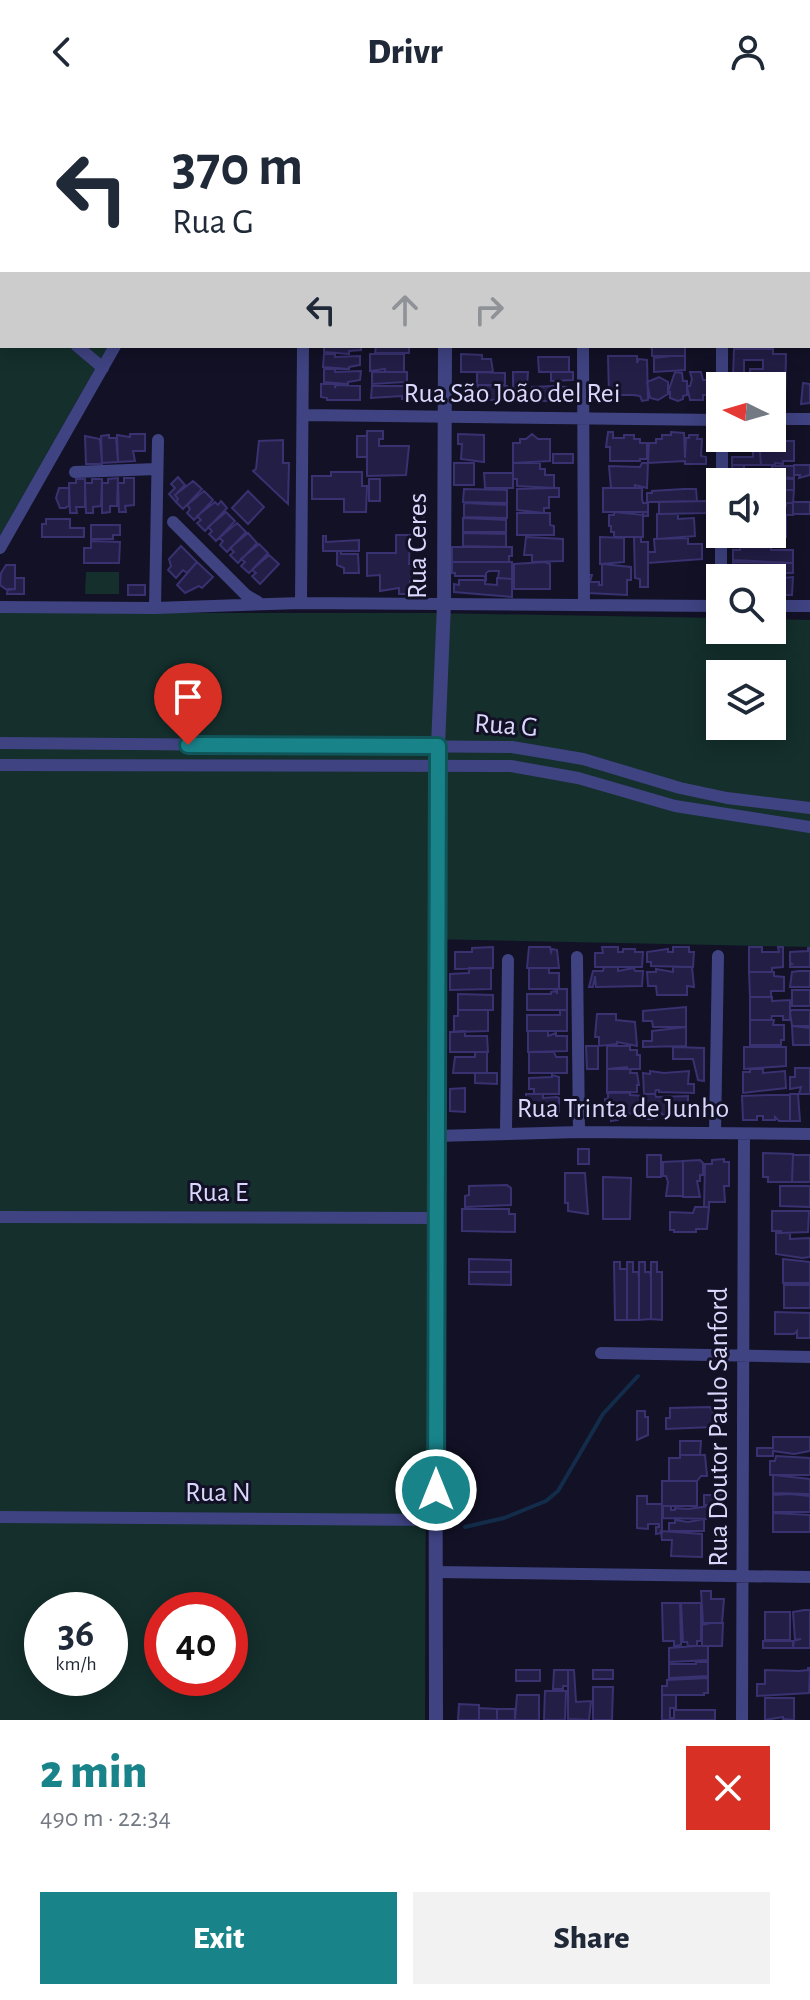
<!DOCTYPE html>
<meta charset="utf-8">
<style>
body{margin:0;font-family:"Alegreya Sans",sans-serif;background:#f2f2f3;color:#1f2937;height:100vh;display:flex;flex-direction:column;font-size:30px;white-space:nowrap}
*{box-sizing:border-box;margin:0}
p{font-size:26px;color:#747a83}
.icon{flex:none;width:44px;height:44px;fill:none;stroke:currentColor;stroke-width:2;stroke-linecap:round;stroke-linejoin:round}
.map{position:relative;height:1616px;overflow:hidden}
.drawer{display:flex;flex-direction:column;background:#fff;flex:1}
.drawer>*{flex:none}
.banner{position:absolute;left:0px;top:0px;width:810px;height:244px;box-shadow:0 4px 20px #0003;background:#fff;color:#1f2937;overflow:hidden}
.needle{width:52px;rotate:275deg}
.buttons{position:absolute;left:706px;top:268px;display:grid;gap:16px}
.buttons a{display:grid;place-items:center;width:80px;height:80px;border-radius:0px;background:#fff;box-shadow:0 4px 20px #0003;font-size:40px}
.speed{position:absolute;left:24px;top:1488px;display:flex;gap:16px;font-size:40px;font-weight:700;text-align:center}
.speed>*{display:grid;place-content:center;width:104px;height:104px;border-radius:50%;background:#fff;box-shadow:0 4px 20px #0003;line-height:1}
.speed small{font-size:20px;font-weight:400}
.speed .limit{border:12px solid #d22;background:#fff;color:#111}
.pin{position:absolute;display:grid;place-items:center;width:68px;height:68px;color:#fff;margin:-82px -34px;border-radius:50% 50% 50% 0;rotate:-45deg;box-shadow:0 0 8px #0007}
.pin .icon{rotate:45deg}
.me{position:absolute;width:88px;margin:-44px;rotate:0deg;stroke-linejoin:round;filter:drop-shadow(0 0 6px #0008)}
.turn{display:flex;align-items:center;gap:28px;height:168px;padding:0 40px;font-size:36px}
.turn .icon{width:104px;height:104px;stroke-width:2.5}
.turn b{display:block;font-size:56px;line-height:68px}
.lanes{display:flex;align-items:center;height:76px;padding:0 40px;background:#0003;justify-content:center;gap:40px;direction:ltr}
.lanes .off{opacity:.35}
.round{display:grid;place-items:center;flex:none;width:84px;height:84px;border-radius:0px;background:#f2f2f3}
.headline{display:flex;align-items:center;justify-content:space-between;height:136px;padding:0 40px}
h1{font-size:48px;font-weight:800;line-height:60px;color:#19838a}
.button{display:flex;gap:16px;margin-top:auto;padding:16px 40px}
.button a{flex:1;height:92px;border-radius:0px;background:#19838a;color:#fff;font-size:32px;font-weight:800;line-height:92px;text-align:center}
.button a+a{background:#f2f2f3;color:#1f2937}
header{display:flex;justify-content:space-between;align-items:center;height:104px;padding:0 40px;background:#fff;font-size:36px;font-weight:800}
.map>svg:first-child{display:block}
</style>
<header><svg class="icon" aria-label="back" viewBox="0 0 24 24"><path d="M15 5l-7 7 7 7"/></svg>Drivr<svg class="icon" aria-label="person" viewBox="0 0 24 24"><circle cx="12" cy="8" r="4"/><path d="M4 21q1-7 8-7t8 7"/></svg></header>
<div class="map">
<svg width="810" height="1616" viewBox="0 0 810 1616">
<rect width="100%" height="100%" fill="#121126"/>
<!-- green -->
<path fill="#142f2c" fill-rule="evenodd" d="M0,0h246l-244,2v240h106l-108,190z
M86,468h33v22h-34z
M0,509h429l291,5v12h52v-11l38,1v327l-382,-8 -3,781h-425zM720,570h52v52h-52zM42,1506h68v68h-68zM162,1506h68v68h-68z"/>
<g fill="none" stroke-linecap="round" stroke-linejoin="round">
<!-- stream -->
<path stroke="#122c49" stroke-width="4" d="M465,1423l39,-9 42,-17 12,-10 45,-77 35,-38"/>
</g>
<!-- building -->
<path fill="#221e46" stroke="#383270" stroke-width="2" d="M361,242v4l-12,1v3l-25,-2v-6z
M376,242h33v7h-34z
M647,242h38v10h-33v-8z
M734,245h39v5h13l-1,48h-13v-16h-22v-17h13v-9h-19v17h-11z
M324,250h11v3l25,-1v9l-11,2v2l-26,-2z
M370,250h34v18h-19v-3l-15,2z
M461,250l21,1v4h9l2,13h-32z
M608,252h29v7l2,-4 8,1 1,40 -6,1 -2,-5 -7,-1h-24z
M672,252h13v14l-31,2v-14z
M538,253h31v15h-30z
M324,265h11v3l26,-1 -1,9 -12,2v2l-24,-2z
M372,268h35v14h-3v-4l-32,2z
M477,268l28,1v12h-28z
M513,268h15l-1,14h-10v3h-4z
M551,268h22v8l-22,1z
M675,268l7,1 1,8h4v14l-4,1v3l-5,2 -8,-3v-6h-2z
M690,268h11l2,8h4v15h-4v5h-13l-3,-14h3l2,-7z
M659,273l9,5v12l-10,6 -8,-2 -3,-16z
M803,279l7,1v19l-9,1z
M321,280h14v4l1,-3 24,1v14h-33v-2l-6,-1z
M478,281l29,1v14h-29z
M372,282h35v13h-5v-3l-31,2z
M553,282l14,1v14h-35v-14z
M367,327h16v8h-4v7h30l-3,29 -39,1z
M608,328h5v6h11v-3h10v4h6v4h7v16h-7v2h-30v-14h-4z
M671,328l13,1 1,25 1,-20h3v-3h9l-1,4h5l-1,17 5,1v7h-21v-3l-37,2 1,-20h7v-4h6v-4h9z
M130,330h15v17h-12l2,10 -17,1 -1,-27 13,2z
M458,330l26,1v27l-23,-3 1,-15h-4z
M532,330l6,5h12v22l-37,2v-20h7v-4h6z
M109,331v3h7l2,24 -16,1 -1,-27z
M85,332l15,3 2,25h-16z
M357,332h10v21h-10z
M283,336v23h6l-1,41 -35,-33 3,-2 3,-28z
M753,336l6,1 2,24h-29v-8h21z
M759,337h35v20h-11v3l-8,-1v2h-14z
M553,350h20v9h-20z
M454,359h20v22h-20z
M513,359h27v6h5v6h9v13l-37,-2v-7h-4z
M642,359h6l-1,25 -12,-3v3h-24l-2,-22 31,1z
M732,361h12v5l9,1 2,7h-22z
M794,361h16v10l-11,3 1,-3h-6z
M772,362h22v12l-22,-1v-5h3l-3,-1z
M331,368h31v14h5l-1,26h-22v-13h-32v-23h19z
M484,369h29v15h-28z
M178,373l7,8 -10,10 3,4 -2,3 -7,-8 6,-6 -4,-4z
M118,374l-1,28h-7v6l-8,1v-30h6v-4z
M124,374h10v27l-9,1 1,6h-7l-1,-29h6z
M733,374l18,3v-3l43,1v11h-22v-8h-39z
M76,375h9v28h-9l1,6h-7l-1,-30h7z
M92,375h10l-1,27 -8,1v6h-7l-1,-30h7z
M369,375h11v22h-11z
M193,377l9,8 -19,20 -7,-7 2,-3 -3,-4z
M59,384h10v18l-4,2h-5l-4,-10z
M554,384h5v9h-10v11h-5v5l-27,-3v-21z
M603,384h39v11l1,4h5v9h-45z
M464,385l43,1v13l-44,-1z
M684,385h12l1,12 -50,1v-9h5v-2z
M772,386h22l-1,13h-21z
M204,387l9,9 -19,20 -7,-7 3,-4 -3,-4z
M248,387l16,16 -16,17 -16,-16z
M221,397l6,7 -22,23 -8,-8 4,-3 -4,-4 18,-14 3,3z
M708,397v12l-49,1v-12z
M793,398h17v12h-17z
M464,399l43,2v13l-43,-1z
M772,399l9,4 5,-1v-3h7v12h-21z
M414,403h10l-1,27 -9,-2z
M226,408l9,9 -19,20 -7,-7 3,-3 -4,-4z
M614,408l29,3v-3h5v4h-5v21h-29v-5h-3v-6h-2v-11h5z
M517,409h33v12l4,1v9h-37z
M657,410h21v5l16,-1 1,18 -38,3z
M780,411h6v22l-18,2v-4h-10v3h-15v-4h29v-15h7z
M463,414l43,2v12h-43z
M46,415h24v9h14v9h-42v-13h4z
M237,419l9,9 -19,20 -7,-7 3,-4 -4,-3z
M91,421h29v10h-7v4h-22z
M248,429l9,10 -19,20 -8,-8 4,-3 -4,-4z
M463,429l43,1v13l-43,-1z
M396,431h14l-1,29h11v17h-10v13h-11v-6l-19,3v-16l-13,1v-23h29z
M323,432h3v6l33,-2v11h-36z
M526,433l37,2v22l-31,1v-7h-8z
M600,433l24,1v24l-24,2z
M634,433h7v5h7v45h-8v-8l-5,-1z
M688,434v6h14v15l-54,4v-11h7l-1,-13z
M91,437l29,1 -1,21h-35v-15h7z
M259,440l9,9 -19,20 -8,-7 4,-4 -4,-3z
M181,442l16,16 -10,11 -4,-3 -7,8 -8,-8 3,-4 -2,-7z
M771,442v4h22v13l-60,-3v-10h7v-3z
M452,443h60v9h-3v6h-57z
M337,447h4v3h17l1,19h-15v-5l-7,-3z
M269,451l10,9 -19,20 -8,-8 4,-3 -4,-3z
M197,458l16,15 -11,11 -3,-2 -14,7 -8,-8z
M452,458h60v17l-14,-1 1,-7h-10l-3,2v6l-2,-3h-29v-3h-3z
M545,458l5,2v25h-36v-25z
M733,458l60,1v10h-8v-4h-5v2l-13,-1 -1,5 -3,1h-3v-3h-13v5h-13z
M602,460l29,3v13h-4v15l-39,-2 -1,-18h5l-2,7h9v3h3z
M6,461h9v24l-8,1 -7,-5 1,-12z
M793,473l-1,18h-9v-17z
M15,474h9v16h-17l1,-5h7z
M497,474l15,1v18l-58,-5v-8l5,1v-5h26v4l12,1z
M128,481h17v10h-17z
M493,843v21l-38,1v-17h17v-4z
M529,843h21l1,5 1,-3 5,1 2,18h-32z
M602,843h16v5h5v-3h12v3h8l-1,15h-47v-14h8z
M673,843h16v5h5l-1,15 -42,-1v-4h-4v-10l21,-3v3h5z
M749,843h13v5h17l-1,-5h5v20l-11,1v4h-23z
M808,844h2v19h-20v-3h2l-2,-2v-10l18,-1z
M604,863h14v4l16,-3 1,3h8l-1,15 -46,1 -1,-11 -2,11h-4l4,-16h10z
M673,863h19l2,20 -7,-1v9h-30l-1,-9h-8l-1,-14h9v-3l17,3z
M469,864h22v21l-41,1v-16l19,-1z
M529,864h20v5h10v16h-30z
M799,867h11v16h-20l2,-15z
M749,868h25v4l10,1v14h-13v6h-21z
M557,885h10v21h-40v-16h24v-2l5,-1 1,3z
M792,886h18v16h-18z
M458,890l35,1v15h-35z
M750,893h22v4l18,-1v20h-7v-4h-11l-1,4h-21z
M686,903v20h-33l-1,-6h-9v-10z
M458,906h30v21l-34,1v-16h4z
M560,906h7v21h-40v-16h33z
M792,906h18v16h-18l-2,-14z
M597,910h19v6l19,2 2,24 -20,-4v2l-18,2v-9h-4z
M750,916h24l-1,5h11v15h-3v5h-31z
M792,922l18,2v17h-17z
M686,923v19l-43,1v-6h9v-10z
M465,927v5h22l1,16h-38v-20z
M528,927h20v5l8,-3v3h11v15l-39,1z
M586,942h12v23h-11z
M607,942h23v4h7v5h3v14h-13v-2l-20,2z
M673,943l31,1v33l-6,-1 -5,-21h-20z
M744,943h42v19l-42,3z
M475,948h12v21h-34l2,-16h20z
M529,948h25l2,5h11v16h-38z
M795,964h15v26h-11l2,-7 -11,2v-12h5z
M607,965h24l-1,4h7l2,12h-2v7l-30,1z
M750,965h13v4l22,-2 1,17 -43,5v-21h7z
M650,967l14,2 25,-2 -1,13h6v9l-35,-1v-2h-3l-1,4h-11l-1,-21 7,1z
M475,969h22v11l-22,-1z
M552,971l7,2v17h-25v-5h-5v-11l23,-1z
M465,984v24l-15,-1v-22z
M608,988h22v3l14,1 -1,17 -25,1v6l-7,1v-7h-6v-15h3z
M526,990h17v4l14,-1 2,1v18h-30v-14h-3z
M644,990h11l1,3 32,-1v19h-24l-9,-4v8h-11z
M790,990h8l2,27h-10z
M773,991h17v26h-11l-4,-4v3h-12v-4h-6v4h-14l-1,-24z
M578,1045h11v15h-11z
M763,1049l30,1 -1,28h-24v-5h-5z
M647,1051h14v22h-14z
M793,1051h17v27h-18z
M724,1055v3h5v24h-5l1,16h-16v5h-5l1,-43h7v-4z
M700,1056l3,3v12h-3v6h-3l3,16h-17v-36z
M683,1057v35h-17l2,-14 -2,-6h-3v-14z
M565,1069h20l3,41 -20,-3v-8h-3z
M603,1073l28,1 -1,41h-27z
M507,1081l4,3v17l-46,2v-11l4,-1v-9z
M780,1082h30v21l-30,-1z
M695,1103h14l-2,22h-11v3h-22v-2h-4v-18l23,1z
M462,1105h47v5h6v18l-53,-1z
M772,1107h37l-1,21 -27,1v-2h-9z
M776,1129h14v6l20,-1v19l-8,1 -26,-4z
M469,1155l42,1v12h-42z
M783,1155l27,3v21h-27z
M614,1158h6v7h7v51h-12z
M627,1158h6v10h5l1,5v43h-12z
M639,1158h6v10h5l1,5v42l-12,1z
M651,1158h6v10h5v48l-11,-1z
M469,1168h42v13l-42,-1z
M784,1181h26v23h-26z
M775,1208l35,1v25h-13v-7l-3,3h-19z
M710,1303l3,5v15l-47,2v-11h4v-10z
M637,1307h8v6h3v18l-11,5z
M773,1333h37v14l-16,3 -21,-3v5h-16v-8h16z
M680,1337h21l-1,14h-20z
M680,1351h25l2,21h-6l-4,5h-28v-23h11z
M776,1352l34,2v17h-40v-14h5z
M773,1371l37,4v15l-37,-1z
M662,1377h35v25h-35z
M790,1390l20,2v16h-37v-17z
M704,1391h19v10h-19z
M637,1392h10v8h15v29l-6,1v-7h3v-3h-11v5l-11,-1z
M663,1402h8v4h4v-2l13,1 22,-3v13l-47,-1z
M773,1409l37,2v17h-37z
M704,1415v12h-35v-8h6v-3l13,2z
M661,1427l41,3v23l-31,-1 1,-16h-10z
M701,1487h10v8h13l-2,24h-19z
M662,1499h18l1,42 -7,1v-5h-11z
M681,1499h20v38h-4v5h-9l-1,-4h-4z
M804,1506h6v38h-17v-7l8,-2 -6,1 -2,-28z
M765,1508h25v28h-25z
M711,1519h12l-1,23h-20v-21z
M763,1537h31l-1,7h-30z
M696,1542h12v14l-39,2v-14z
M696,1558h12v14l-39,2v-14h27z
M808,1564h2l-1,25 -52,3v-12h8v-14l34,1 9,-1z
M516,1566h24v11h-24z
M554,1566h14v16h-5v3h-10z
M568,1566h6l2,32 15,-1 -2,19 -21,-1z
M593,1566h20v9h-20z
M708,1574v15h-4v2h-42v-9h5v-6z
M593,1583h20l-1,33h-19z
M545,1587h21l-1,29h-21z
M517,1591h22v25h-24z
M662,1591h14v13h-6v10h4v-8h41v10h-53z
M765,1594h29v22l-11,-1v-2l-18,3z
M459,1600l20,1v15h-21z
M479,1604l18,1v11h-18z
M497,1605h18v11h-18z"/>
<g fill="none" stroke-linecap="round" stroke-linejoin="round">
<!-- minor -->
<path stroke="#3f4382" stroke-width="12" d="M580,0v2
M256,2l1,-2
M339,2l2,-2
M370,2v-2
M723,2v-2
M808,125h2
M0,176l2,2
M77,242l26,22
M583,242l1,259
M722,282v-40
M303,311l417,5
M772,315h38
M75,368l82,-3
M722,378v-44
M173,418l73,73 12,7
M0,444l115,-202
M721,474v-44
M301,499l2,-257
M772,502h38
M0,503l155,1 146,-5 419,3
M155,504l3,-168
M0,639l512,4 71,12 97,29 47,10 83,10
M0,661l511,1 67,12 97,28 135,21
M577,853l2,175
M506,1028l2,-172
M715,1029l3,-177
M435,1032l144,-4 231,2
M0,1113l436,1
M601,1249l209,4
M0,1413l436,3
M435,1468l375,5
M742,1616l2,-586"/>
<!-- tertiary -->
<path stroke="#3f4382" stroke-width="14" d="M441,0v2
M436,1616l-1,-584 3,-390 6,-142 1,-258"/>
</g>
<g fill="none" stroke-linecap="round" stroke-linejoin="round">
<defs>
<path id="route" d="M188,641l250,1 -2,744"/>
</defs>
<!-- route casing -->
<use href="#route" stroke="#10555a" stroke-width="20"/>
<!-- route -->
<use href="#route" stroke="#19838a" stroke-width="14"/>
</g>
<g text-anchor="middle" dominant-baseline="central" stroke-width="6" stroke-linejoin="round" paint-order="stroke">
<!-- street labels -->
<g font-size="28" fill="#d9d8fc" stroke="#121126">
<text x="512" y="290">Rua São João del Rei</text>
<text transform="translate(418 442) rotate(-90)">Rua Ceres</text>
<text transform="translate(506 622) rotate(4)">Rua G</text>
<text x="623" y="1005">Rua Trinta de Junho</text>
<text x="218" y="1089">Rua E</text>
<text transform="translate(719 1323) rotate(-90)">Rua Doutor Paulo Sanford</text>
<text x="218" y="1389">Rua N</text>
</g>
</g>
</svg>
<div class="buttons">
<a><svg class="needle" viewBox="-14 -14 28 28"><path d="M0-13l5 13h-10z" fill="#e53935"/><path d="M0 13l5-13h-10z" fill="#747a83"/></svg></a>
<a><svg class="icon" aria-label="sound" viewBox="0 0 24 24"><path d="M4 9h4l5-4v14l-5-4H4zM17 9q2 3 0 6"/></svg></a>
<a><svg class="icon" aria-label="search" viewBox="0 0 24 24"><circle cx="10" cy="10" r="6"/><path d="M15 15l6 6"/></svg></a>
<a><svg class="icon" aria-label="layers" viewBox="0 0 24 24"><path d="M12 4l9 5-9 5-9-5zM3 14l9 5 9-5"/></svg></a>
</div>
<div class="speed"><div>36<small>km/h</small></div><div class="limit">40</div></div>
<div class="pin" style="left:188px;top:641px;background:#d93025"><svg class="icon" aria-label="arrive" viewBox="0 0 24 24"><path d="M6 21V4h12l-3 4 3 4H6"/></svg></div>
<svg class="me" style="left:436px;top:1386px" viewBox="-20 -20 40 40"><circle r="17" fill="#19838a" stroke="#fff" stroke-width="3"/><path d="M0-11L8 9 0 5-8 9z" fill="#fff"/></svg>
<div class="banner">
<div class="turn"><svg class="icon" aria-label="left" viewBox="0 0 24 24"><path d="M17 20v-9H6M10 6l-5 5 5 5"/></svg><div><b>370 m</b>Rua G</div></div>
<div class="lanes"><svg class="icon" aria-label="left" viewBox="0 0 24 24"><path d="M17 20v-9H6M10 6l-5 5 5 5"/></svg><svg class="icon off" aria-label="ahead" viewBox="0 0 24 24"><path d="M12 20V5M6 11l6-6 6 6"/></svg><svg class="icon off" aria-label="right" viewBox="0 0 24 24"><path d="M7 20v-9h11M14 6l5 5-5 5"/></svg></div>
</div>
</div>
<section class="drawer">
<div class="headline"><div><h1>2 min</h1><p>490 m · 22:34</p></div><a class="round" style="background:#d93025;color:#fff"><svg class="icon" aria-label="close" viewBox="0 0 24 24"><path d="M6 6l12 12M18 6L6 18"/></svg></a></div>
<div class="button"><a>Exit</a><a>Share</a></div>
</section>
